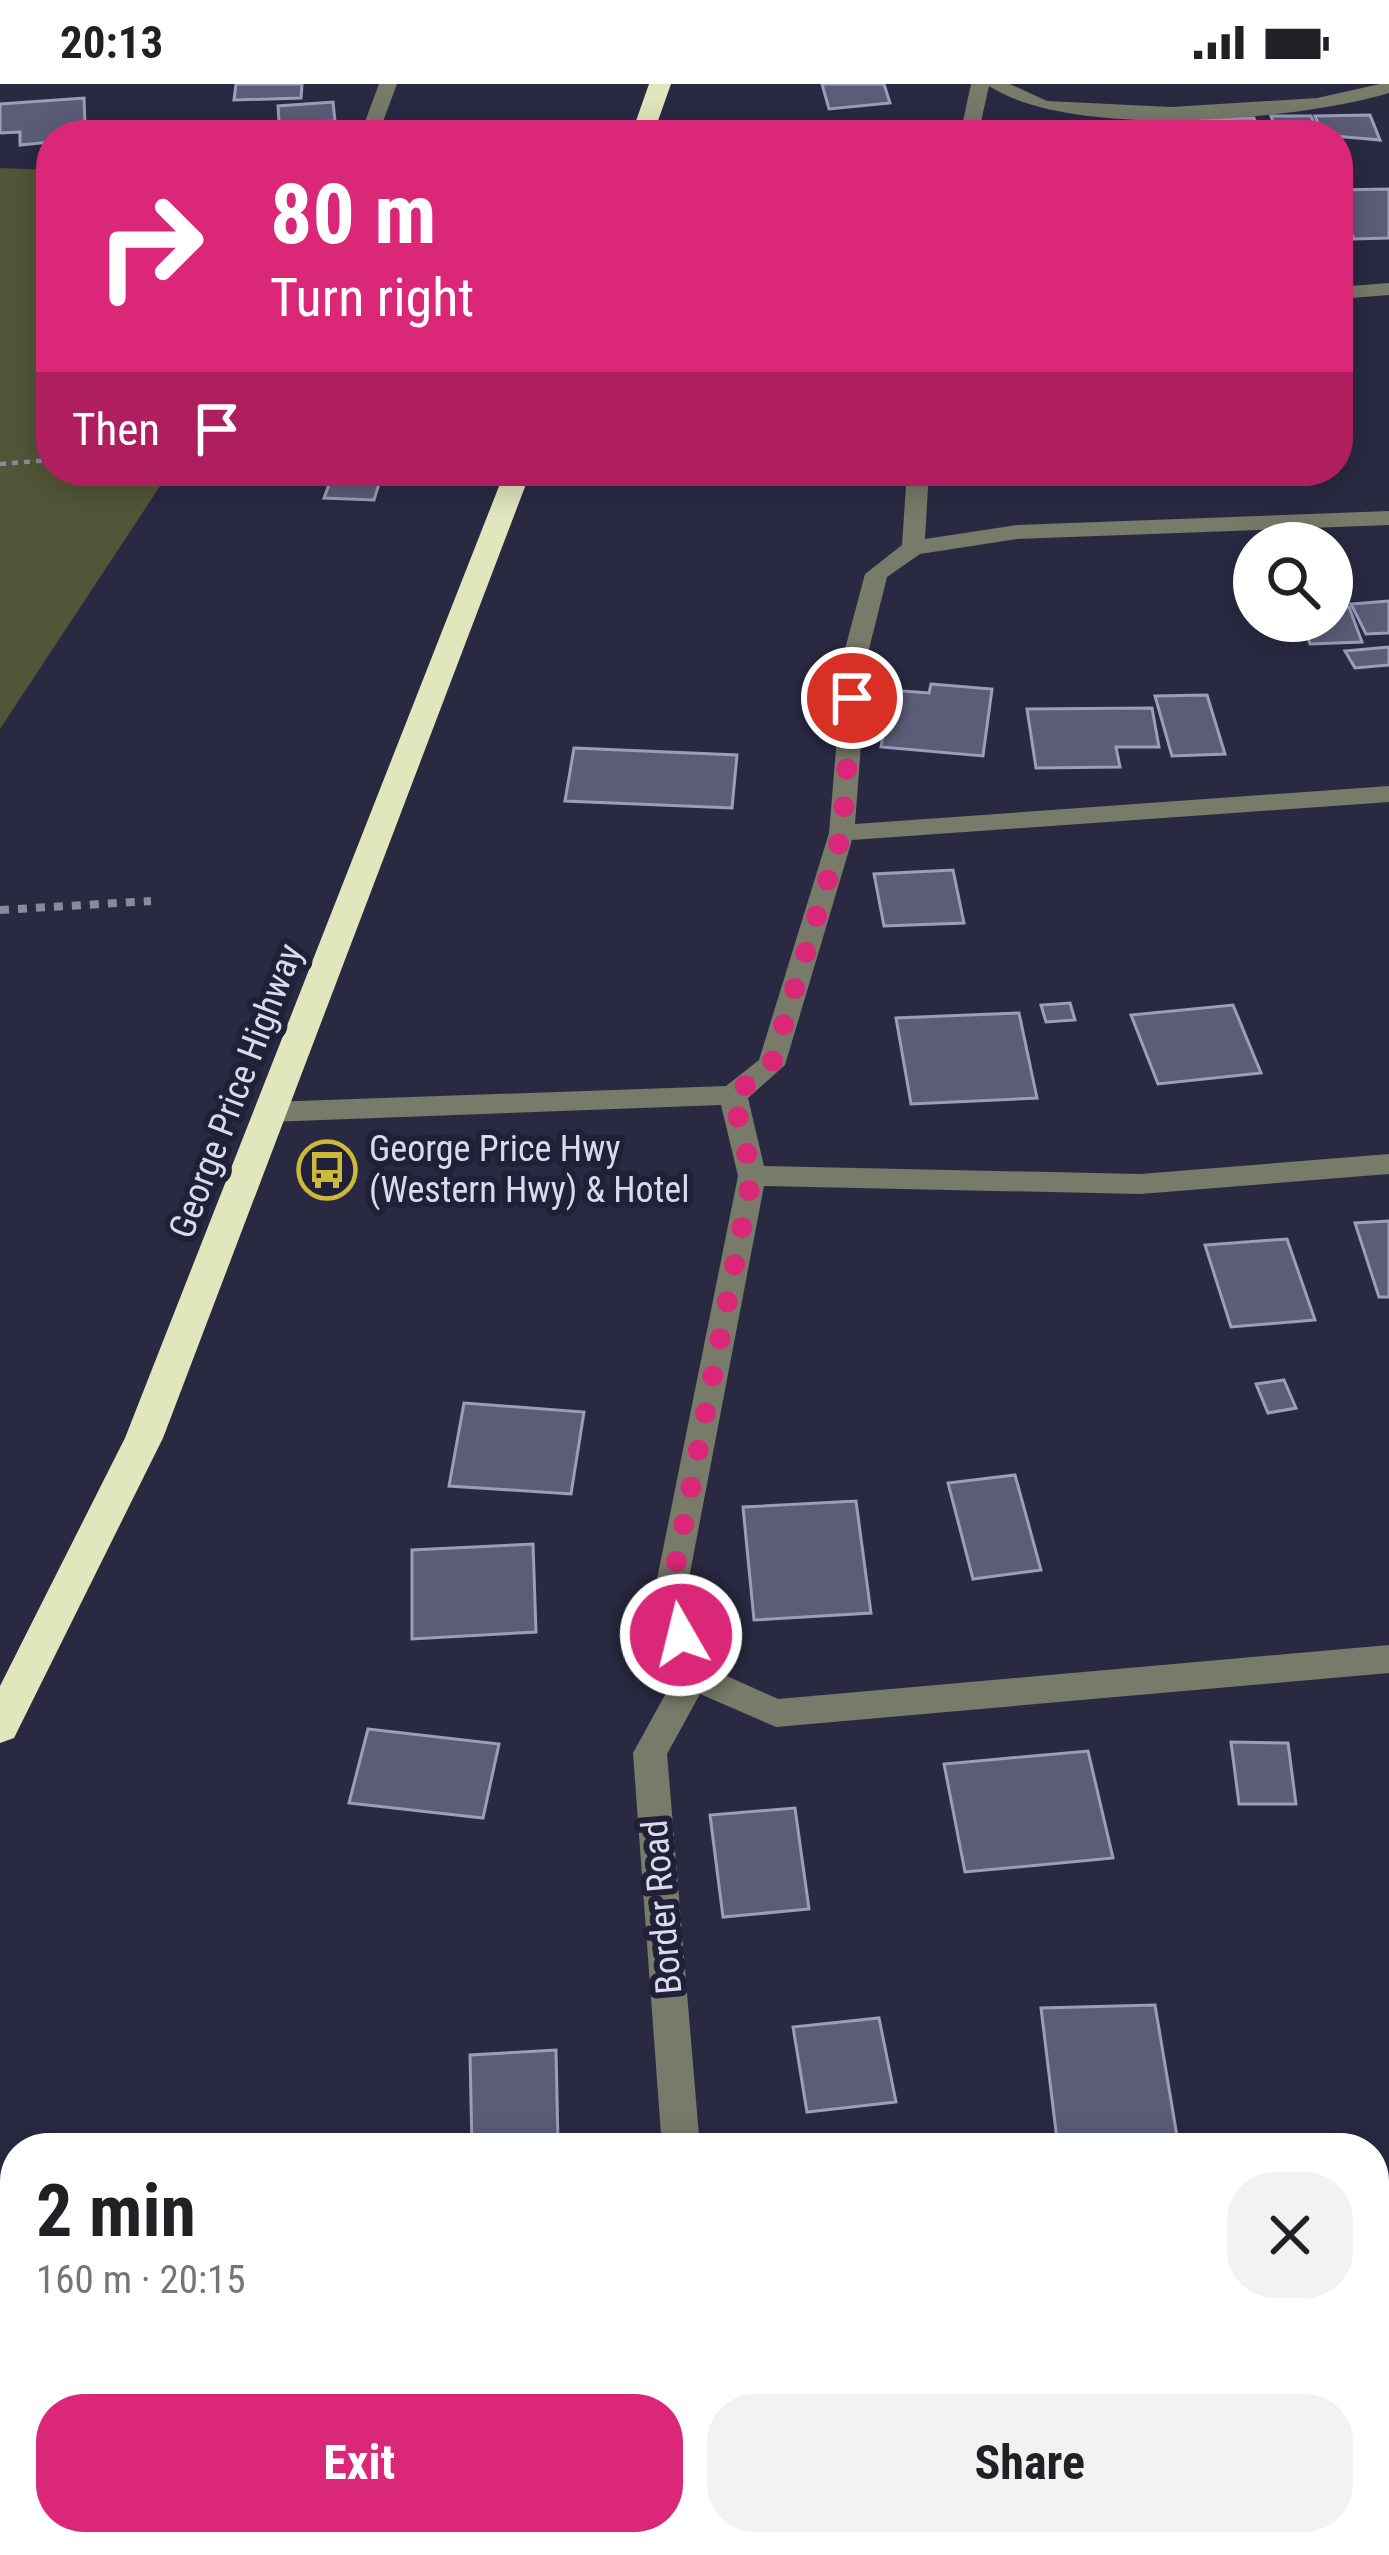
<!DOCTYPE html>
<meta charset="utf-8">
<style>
body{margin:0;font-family:"Roboto Condensed",sans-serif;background:#f2f2f2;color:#202124;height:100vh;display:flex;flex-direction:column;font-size:45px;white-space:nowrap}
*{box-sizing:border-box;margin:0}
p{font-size:39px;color:#757577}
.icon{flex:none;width:66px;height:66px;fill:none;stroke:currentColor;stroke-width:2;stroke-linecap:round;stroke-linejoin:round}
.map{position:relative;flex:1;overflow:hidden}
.details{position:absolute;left:0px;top:2049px;width:1389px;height:423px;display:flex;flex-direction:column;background:#fff;border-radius:48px 48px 0 0;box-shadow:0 6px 30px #0003}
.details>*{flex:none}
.hud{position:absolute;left:36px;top:36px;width:1317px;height:366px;border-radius:48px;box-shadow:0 6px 30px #0003;background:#db2777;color:#fff;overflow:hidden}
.buttons{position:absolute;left:1233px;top:438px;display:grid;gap:24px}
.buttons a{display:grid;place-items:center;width:120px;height:120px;border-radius:50%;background:#fff;box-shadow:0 6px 30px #0003;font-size:60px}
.pin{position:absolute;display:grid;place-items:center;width:102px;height:102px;color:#fff;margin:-51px;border:6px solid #fff;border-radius:50%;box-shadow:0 3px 12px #0007}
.me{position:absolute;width:132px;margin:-66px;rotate:352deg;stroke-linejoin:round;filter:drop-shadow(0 0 9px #0008)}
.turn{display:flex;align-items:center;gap:42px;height:252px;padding:0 36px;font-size:54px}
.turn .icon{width:156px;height:156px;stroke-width:2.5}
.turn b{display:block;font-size:84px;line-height:102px}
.then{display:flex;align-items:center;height:114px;padding:0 36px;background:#0003;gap:24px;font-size:45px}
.round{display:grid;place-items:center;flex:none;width:126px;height:126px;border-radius:48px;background:#f2f2f2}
.summary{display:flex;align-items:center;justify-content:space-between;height:204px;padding:0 36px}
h1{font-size:72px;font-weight:700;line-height:90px}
.button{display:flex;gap:24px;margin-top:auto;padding:24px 36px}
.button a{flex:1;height:138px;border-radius:48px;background:#db2777;color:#fff;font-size:48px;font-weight:700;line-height:138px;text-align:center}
.button a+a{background:#f2f2f2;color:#202124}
.status{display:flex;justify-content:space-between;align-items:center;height:84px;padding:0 60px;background:#fff;direction:ltr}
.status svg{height:33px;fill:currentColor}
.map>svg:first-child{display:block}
</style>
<div class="status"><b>20:13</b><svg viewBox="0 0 49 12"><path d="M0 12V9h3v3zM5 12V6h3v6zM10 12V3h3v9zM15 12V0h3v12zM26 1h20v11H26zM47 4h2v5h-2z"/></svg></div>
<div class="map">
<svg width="1389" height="2471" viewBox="0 0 1389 2471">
<rect width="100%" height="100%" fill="#292a42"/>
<!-- green -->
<path fill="#525537" d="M0,84l51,2v301h119l-170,258z"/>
<!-- building -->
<path fill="#5b5d78" stroke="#9b9dbb" stroke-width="3" d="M236,0h66l-1,14 -67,2z
M822,0h62l6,19 -61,6z
M84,14l1,26 26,-2 1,13h-61v7l-31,3v-13l-20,1v-29z
M333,18l2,19 -19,1 1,10 -21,1 -1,-11h-16l-1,-16z
M1370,31l10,25 -57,-5 -8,-19z
M1271,32h40l8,19h-41z
M1254,34l6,17h-54l-5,-16z
M854,38l4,13h-45l-4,-10z
M1155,40l4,11h-51l-3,-10z
M1389,105v49l-35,1 -16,-35v-14z
M334,387h49l-9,29 -50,-2z
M1389,517v32l-23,1 -15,-30z
M1332,523h17l13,35 -52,2 -8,-23h30z
M1389,563v18l-34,3 -10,-17z
M931,600l61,5 -9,67 -102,-9 9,-57 39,3z
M1207,611l18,59 -53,2 -17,-60z
M1152,624l7,39h-43l4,20 -84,1 -9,-59z
M574,664l163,7 -5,53 -167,-7z
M953,786l11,53 -80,3 -10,-52z
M1070,919l5,17 -29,2 -5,-17z
M1233,921l28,68 -103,11 -27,-69z
M1019,929l18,85 -126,6 -15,-86z
M1389,1137v76h-10l-24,-74z
M1287,1155l28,81 -84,7 -26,-82z
M1284,1296l12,28 -28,5 -12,-29z
M464,1319l120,9 -13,82 -122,-8z
M1015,1391l26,95 -68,9 -25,-96z
M856,1417l15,112 -117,7 -11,-113z
M533,1460l3,88 -124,7v-89z
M368,1645l131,15 -16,74 -134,-15z
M1231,1658l57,1 8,61h-57z
M1088,1667l25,107 -148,14 -21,-108z
M795,1724l14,101 -86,8 -13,-102z
M1155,1921l24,143h-121l-17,-140z
M879,1934l17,84 -89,10 -14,-85z
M556,1966l2,93 -86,4 -2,-92z
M1374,2430l10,41h-214l-3,-14h207z
M466,2457h126l-1,14h-126z"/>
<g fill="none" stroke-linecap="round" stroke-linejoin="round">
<!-- path-far1 -->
<path stroke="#898a9e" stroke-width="4.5" stroke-dasharray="6 6" stroke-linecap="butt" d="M0,380l51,-4"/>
<!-- path -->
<path stroke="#898a9e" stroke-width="8" stroke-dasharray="9 9" stroke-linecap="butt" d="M0,826l151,-9"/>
<!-- minor -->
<path fill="#787a6a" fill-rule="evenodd" d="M379,0h18l-19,51h-18z
M971,0h39l37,17 124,6 146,-9 63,-14h9v9c-94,28 -317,47 -400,-7l-11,49h-18z
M1389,199v12l-51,4v-12z
M907,387h22l-4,68 92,-14 372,-14v14l-372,14 -97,15 -33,23 -19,76 -13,171 534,-38v16l-537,38 -67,225 -37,33 16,68 376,8 249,-20v20l-249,20 -376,-8 -78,408 21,73 71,32 611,-54v28l-613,54 -76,-33 -33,60 33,394h-38l-29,-395 43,-78 -22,-81 84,-418 -17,-71 -452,17 -14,-10 14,-10 457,-16 33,-26 70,-227 15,-180 21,-79 37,-29z
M692,2457h42l1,14h-42z"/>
<!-- highway -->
<path fill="#e1e6bd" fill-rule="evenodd" d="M649,0h22l-18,51h-22z
M505,387h26l-368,967 -149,300 -14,5v-57l125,-248z"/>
</g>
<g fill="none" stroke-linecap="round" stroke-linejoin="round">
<!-- route -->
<path stroke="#db2777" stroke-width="21" stroke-dasharray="0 37.8" d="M681,1551l-11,-41 82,-418 -19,-81 38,-29 71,-233 10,-135"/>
</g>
<!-- icons -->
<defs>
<symbol id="bus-ring" viewBox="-11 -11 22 22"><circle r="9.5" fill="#202138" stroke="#ccb939" stroke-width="1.5"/><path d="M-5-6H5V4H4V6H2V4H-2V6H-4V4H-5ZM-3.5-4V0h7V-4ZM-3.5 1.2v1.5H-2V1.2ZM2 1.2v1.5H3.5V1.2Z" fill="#ccb939"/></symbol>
</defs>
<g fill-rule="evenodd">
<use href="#bus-ring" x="294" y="1053" width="66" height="66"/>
</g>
<g text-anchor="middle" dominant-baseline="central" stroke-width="12" stroke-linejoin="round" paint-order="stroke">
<!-- street labels -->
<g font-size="36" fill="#d9dbeb" stroke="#202138">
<text transform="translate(236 1007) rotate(-69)">George Price Highway</text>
<text transform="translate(662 1823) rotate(-95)">Border Road</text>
</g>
<!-- poi labels -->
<g font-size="36" fill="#d9dbeb" stroke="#202138" text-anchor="start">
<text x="369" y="1065">George Price Hwy<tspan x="369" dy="41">(Western Hwy) &amp; Hotel</tspan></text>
</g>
</g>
</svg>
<div class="buttons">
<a><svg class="icon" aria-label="search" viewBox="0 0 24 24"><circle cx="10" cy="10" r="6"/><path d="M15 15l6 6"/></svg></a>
</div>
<div class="pin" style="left:852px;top:614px;background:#d93025"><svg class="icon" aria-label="arrive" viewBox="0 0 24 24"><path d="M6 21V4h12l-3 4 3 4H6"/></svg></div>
<svg class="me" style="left:681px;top:1551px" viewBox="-20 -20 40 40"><circle r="17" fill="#db2777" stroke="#fff" stroke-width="3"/><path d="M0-11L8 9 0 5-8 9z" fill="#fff"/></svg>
<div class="hud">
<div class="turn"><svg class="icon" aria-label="right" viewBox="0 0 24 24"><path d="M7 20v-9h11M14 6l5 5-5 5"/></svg><div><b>80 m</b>Turn right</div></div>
<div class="then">Then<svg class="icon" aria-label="arrive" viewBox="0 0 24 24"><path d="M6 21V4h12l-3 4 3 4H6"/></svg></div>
</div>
<section class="details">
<div class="summary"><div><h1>2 min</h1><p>160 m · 20:15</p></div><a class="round"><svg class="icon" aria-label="close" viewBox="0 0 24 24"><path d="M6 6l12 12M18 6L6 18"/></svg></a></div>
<div class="button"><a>Exit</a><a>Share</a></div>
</section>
</div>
